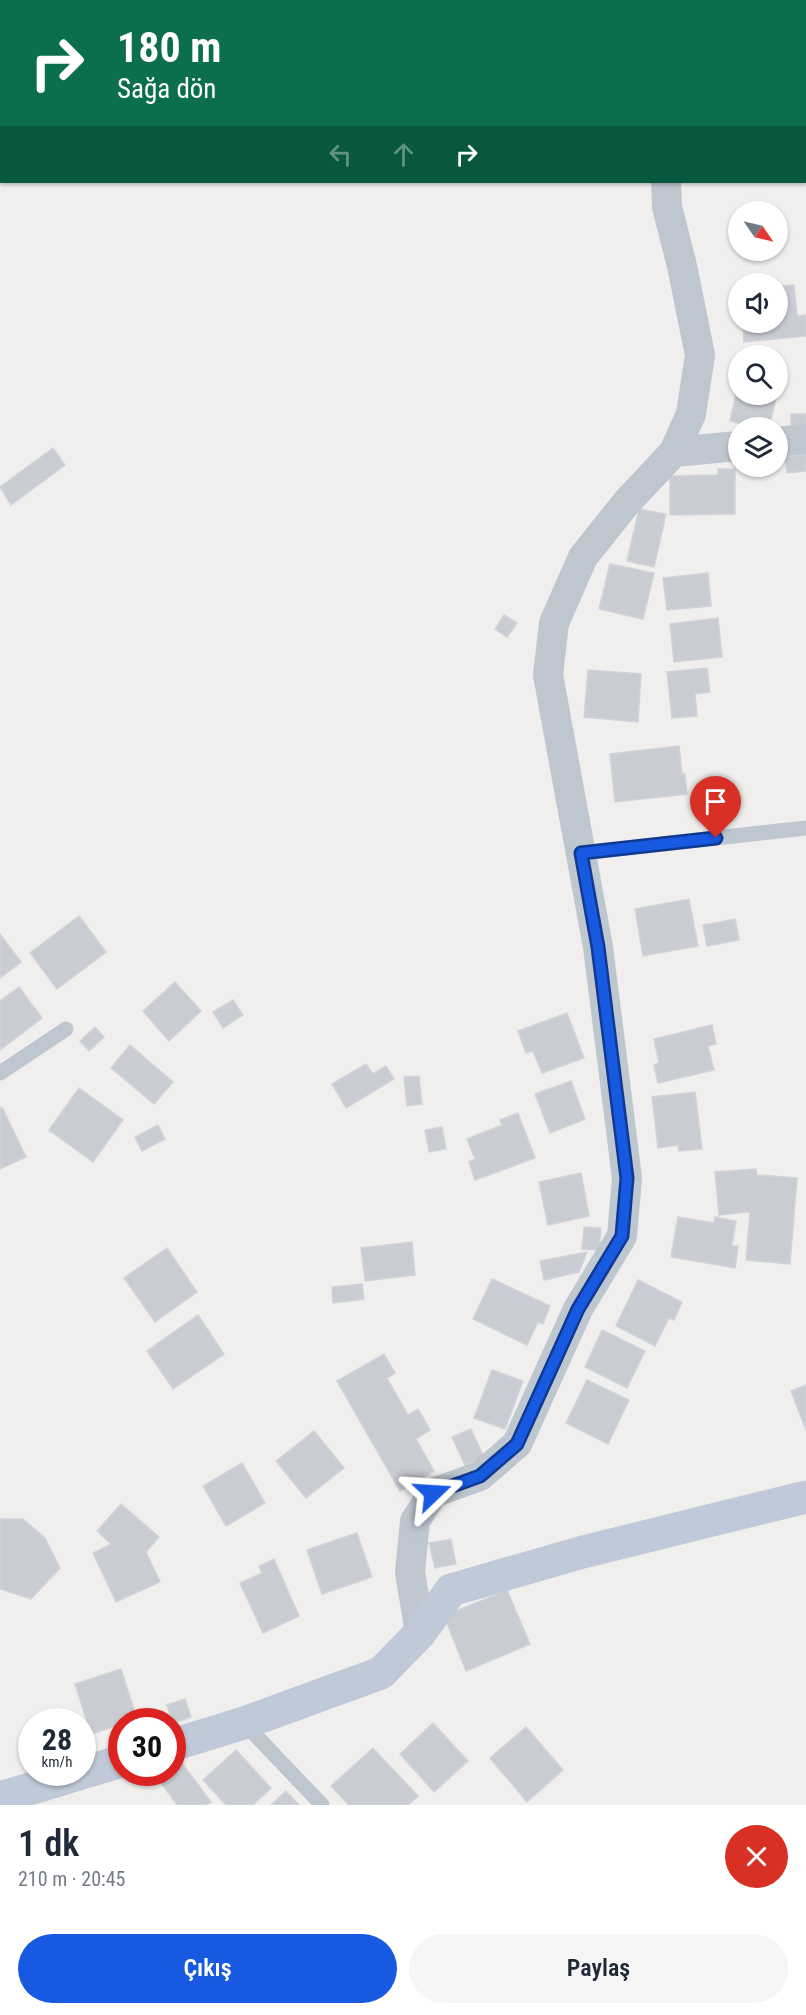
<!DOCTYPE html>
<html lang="tr">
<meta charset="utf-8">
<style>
body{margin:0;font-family:"Roboto Condensed",sans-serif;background:#f6f6f7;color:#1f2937;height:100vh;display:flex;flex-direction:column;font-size:22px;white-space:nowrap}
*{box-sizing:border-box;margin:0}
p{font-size:20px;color:#747a83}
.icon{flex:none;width:33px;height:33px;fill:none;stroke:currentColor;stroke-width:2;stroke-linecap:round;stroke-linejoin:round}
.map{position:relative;height:1805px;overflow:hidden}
.panel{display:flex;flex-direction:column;background:#fff;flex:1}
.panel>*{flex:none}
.banner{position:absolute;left:0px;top:0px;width:807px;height:183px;box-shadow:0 2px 4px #0004;background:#0b6e4f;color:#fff;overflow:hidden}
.needle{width:39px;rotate:124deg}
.controls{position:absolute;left:728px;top:201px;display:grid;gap:12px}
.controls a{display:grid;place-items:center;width:60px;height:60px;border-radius:50%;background:#fff;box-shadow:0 2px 4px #0004;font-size:30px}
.speed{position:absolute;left:18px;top:1708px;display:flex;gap:12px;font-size:30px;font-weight:700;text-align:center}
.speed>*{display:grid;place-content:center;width:78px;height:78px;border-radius:50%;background:#fff;box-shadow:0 2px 4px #0004;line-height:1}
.speed small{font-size:15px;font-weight:400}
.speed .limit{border:9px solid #d22;background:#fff;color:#111}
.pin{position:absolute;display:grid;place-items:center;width:51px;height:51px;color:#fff;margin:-62px -26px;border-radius:50% 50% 50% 0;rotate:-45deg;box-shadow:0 0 6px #0007}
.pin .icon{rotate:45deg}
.me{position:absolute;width:66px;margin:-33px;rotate:70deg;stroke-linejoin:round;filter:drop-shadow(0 0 4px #0008)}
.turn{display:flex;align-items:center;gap:21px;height:126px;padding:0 18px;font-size:27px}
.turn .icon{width:78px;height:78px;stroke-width:2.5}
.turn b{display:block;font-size:42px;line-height:51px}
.lanes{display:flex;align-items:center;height:57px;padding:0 18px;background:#0003;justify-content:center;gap:30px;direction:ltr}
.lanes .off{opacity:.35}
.round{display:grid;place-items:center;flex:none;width:63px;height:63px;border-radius:32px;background:#f6f6f7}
.head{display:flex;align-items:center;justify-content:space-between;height:102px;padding:0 18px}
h1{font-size:36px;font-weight:600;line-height:45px}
.button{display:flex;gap:12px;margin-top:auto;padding:12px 18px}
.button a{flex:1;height:69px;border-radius:36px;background:#1759e1;color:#fff;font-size:24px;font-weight:600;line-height:69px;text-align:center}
.button a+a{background:#f6f6f7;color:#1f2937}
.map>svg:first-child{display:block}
</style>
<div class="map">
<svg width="806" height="1805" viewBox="0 0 806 1805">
<rect width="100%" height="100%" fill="#f1eeee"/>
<!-- building -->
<path fill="#caccd4" stroke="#d2d3da" stroke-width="1.5" d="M0,58l2,1v39h-2z
M794,285l3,31 9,-1v21l-62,6 -1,-20h34v-36z
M738,386v8h39l-8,34h-12l-27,-7z
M791,414h15v20h-15z
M53,448l12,17 -54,40 -11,-18z
M806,454v17l-19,2 -2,-16z
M718,469h17v45l-65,1v-39l48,-1z
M639,509l27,5 -12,53 -27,-6z
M610,564l44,9 -11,46 -44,-10z
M708,573l3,33 -44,4 -4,-32z
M504,615l13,8 -10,14 -12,-8z
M718,618l4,39 -48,5 -4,-38z
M707,668l3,24 -15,2 2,22 -25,2 -5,-46z
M588,670l53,4 -3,48 -54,-5z
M679,746l3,28h3l2,20 -72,8 -5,-48z
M689,899l9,47 -55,10 -8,-47z
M79,916l27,36 -49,37 -27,-36z
M735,919l4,21 -32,6 -4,-21z
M0,934l21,28 -21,16z
M175,982l26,29 -32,30 -26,-30z
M19,987l23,31 -42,32v-49z
M233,1000l10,15 -20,13 -10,-16z
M567,1013l17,45 -42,15 -9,-22 -7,2 -8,-22z
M712,1025l4,19 -8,2 6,24 -56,13 -4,-18 5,-2 -5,-24z
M95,1027l9,10 -15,14 -9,-10z
M130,1045l43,37 -19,22 -43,-36z
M366,1064l7,10 13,-8 8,13 -48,29 -14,-24z
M419,1076l3,28 -15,2 -3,-29z
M571,1081l14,38 -35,14 -15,-39z
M79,1088l44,32 -30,42 -44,-32z
M695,1092l7,57 -23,2 -1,-6 -20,3 -6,-51z
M2,1107l24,50 -26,12v-61z
M518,1113l17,45 -60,22 -6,-18 6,-3 -8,-20 35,-14 -2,-5z
M158,1125l7,14 -23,12 -7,-14z
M442,1127l4,22 -17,3 -4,-22z
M756,1169l1,6 40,3 -7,86 -44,-4 4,-48 -31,3 -4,-43z
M581,1173l8,43 -41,9 -9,-43z
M678,1217l36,6 1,-6 21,4 -4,25h6l-3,22 -64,-11z
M584,1227l17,1 -2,22 -17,-1z
M412,1242l3,33 -50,6 -4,-33z
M167,1248l30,44 -42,30 -31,-44z
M587,1252l-8,20 -35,8 -4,-19z
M492,1279l58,27 -7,18 -5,-2 -11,23 -54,-26z
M638,1280l44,22 -8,18 -5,-2 -14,28 -39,-20z
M362,1284l2,15 -31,4 -1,-16z
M198,1315l26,39 -51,35 -26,-38z
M602,1330l43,21 -18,37 -42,-21z
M384,1354l11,19 -8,5 21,37 10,-6 12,21 -14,9 18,32 -34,20 -63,-110z
M492,1370l31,11 -18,48 -31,-11z
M587,1380l42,20 -21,44 -42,-21z
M806,1385v45l-15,-39z
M471,1429l13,28 -19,8 -13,-28z
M314,1431l30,37 -38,30 -30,-37z
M242,1463l23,40 -39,23 -23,-40z
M121,1504l38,33 -13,15 14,30 -44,20 -23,-49 18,-9 -14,-13z
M0,1519h23l22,19 15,30 -29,31 -31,-10z
M357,1533l15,44 -50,17 -15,-44z
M451,1539l5,25 -21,4 -6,-25z
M274,1559l25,57 -36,17 -23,-50 22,-10 -3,-7z
M507,1590l23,54 -64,27 -22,-55z
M121,1669l16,50 -15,3v2l-31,10 -16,-50z
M185,1699l6,18 -18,6 -6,-18z
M433,1723l35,38 -34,31 -34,-38z
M526,1727l37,43 -36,32 -37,-44z
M373,1748l45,48 -10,9h-59l-18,-19z
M236,1750l35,38 -18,17h-27l-23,-25z
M182,1763l29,39 -5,3h-29l-18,-25 9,-7h4v-3z
M286,1791l13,14h-28z"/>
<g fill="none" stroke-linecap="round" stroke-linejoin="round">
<!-- lane -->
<path stroke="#bec6d0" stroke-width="15" d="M581,853l225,-25
M0,1073l66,-44
M244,1723l78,82"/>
<!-- street -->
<path stroke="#bec6d0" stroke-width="30" d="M645,0l2,2
M411,2l4,-2
M0,34l2,1
M777,442l29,-3
M674,452l64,-6
M420,1633l-10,-61 5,-51 18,-28 47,-17 37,-32 61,-135 44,-73 5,-58 -29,-231 -50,-272 6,-52 29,-66 44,-55 47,-50 17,-38 9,-59 -18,-89 -15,-59 -1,-25"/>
<!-- secondary -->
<path stroke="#c0c9d7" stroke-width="33" d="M172,1745l72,-22 137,-50 39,-40 31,-43 132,-38 223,-55
M82,1773l40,-12
M0,1798l82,-25"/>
</g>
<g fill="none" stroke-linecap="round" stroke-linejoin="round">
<defs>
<path id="route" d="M433,1493l47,-17 37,-32 61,-135 44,-73 5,-58 -29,-231 -17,-94 135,-15"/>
</defs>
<!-- route casing -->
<use href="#route" stroke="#0f3a92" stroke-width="15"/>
<!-- route -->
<use href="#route" stroke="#1759e1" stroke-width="10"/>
</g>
</svg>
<div class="controls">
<a><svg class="needle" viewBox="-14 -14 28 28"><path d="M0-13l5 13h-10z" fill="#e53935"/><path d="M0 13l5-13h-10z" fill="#747a83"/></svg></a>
<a><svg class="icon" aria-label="sound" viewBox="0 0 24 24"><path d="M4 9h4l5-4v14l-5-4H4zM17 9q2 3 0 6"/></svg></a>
<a><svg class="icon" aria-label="search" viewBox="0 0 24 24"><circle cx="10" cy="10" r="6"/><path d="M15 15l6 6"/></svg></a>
<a><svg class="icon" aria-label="layers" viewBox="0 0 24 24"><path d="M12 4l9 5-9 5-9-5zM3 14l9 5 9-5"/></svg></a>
</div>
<div class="speed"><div>28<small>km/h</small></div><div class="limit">30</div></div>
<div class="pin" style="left:716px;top:838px;background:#d93025"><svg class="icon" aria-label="arrive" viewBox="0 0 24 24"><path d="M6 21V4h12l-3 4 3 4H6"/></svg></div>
<svg class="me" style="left:433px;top:1493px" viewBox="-20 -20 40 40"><path d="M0-17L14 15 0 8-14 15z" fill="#1759e1" stroke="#fff" stroke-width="4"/></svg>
<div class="banner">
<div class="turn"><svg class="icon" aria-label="right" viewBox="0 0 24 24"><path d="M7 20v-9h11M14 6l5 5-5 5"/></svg><div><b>180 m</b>Sağa dön</div></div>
<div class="lanes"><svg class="icon off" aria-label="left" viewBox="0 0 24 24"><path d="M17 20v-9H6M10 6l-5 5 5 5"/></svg><svg class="icon off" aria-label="ahead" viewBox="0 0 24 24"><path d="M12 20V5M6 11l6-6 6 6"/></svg><svg class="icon" aria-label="right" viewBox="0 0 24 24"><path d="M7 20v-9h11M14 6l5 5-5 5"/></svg></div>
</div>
</div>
<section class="panel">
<div class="head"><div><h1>1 dk</h1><p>210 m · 20:45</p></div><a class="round" style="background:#d93025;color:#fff"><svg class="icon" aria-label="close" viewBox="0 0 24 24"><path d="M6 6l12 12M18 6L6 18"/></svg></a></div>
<div class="button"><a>Çıkış</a><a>Paylaş</a></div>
</section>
